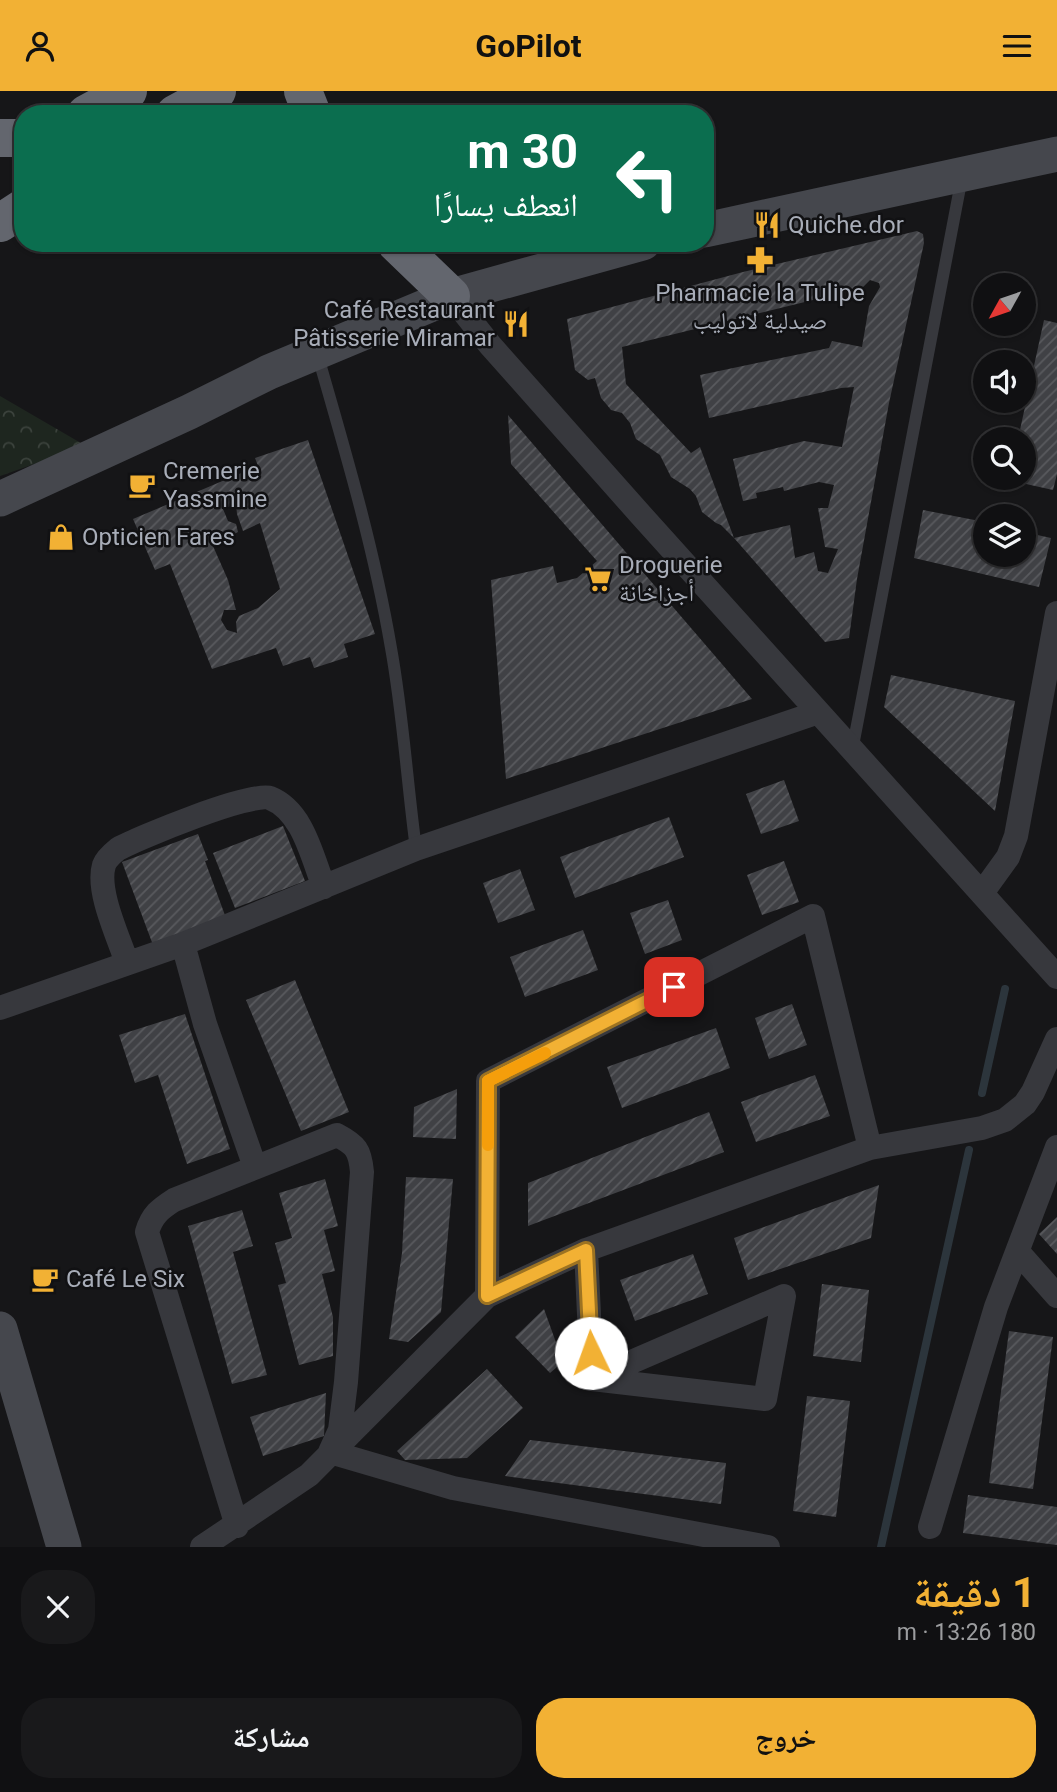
<!DOCTYPE html>
<html lang="ar">
<meta charset="utf-8">
<style>
body{margin:0;font-family:Roboto,"Noto Naskh Arabic",sans-serif;background:#19191b;color:#f1f3f6;direction:rtl;height:100vh;display:flex;flex-direction:column;font-size:26px;white-space:nowrap}
*{box-sizing:border-box;margin:0}
p{font-size:23px;color:#9c9d9f}
.icon{flex:none;width:38px;height:38px;fill:none;stroke:currentColor;stroke-width:2;stroke-linecap:round;stroke-linejoin:round}
.map{position:relative;height:1456px;overflow:hidden;direction:ltr}
.side{display:flex;flex-direction:column;background:#101012;flex:1}
.side>*{flex:none}
.guide{position:absolute;left:14px;top:14px;width:700px;height:147px;border-radius:28px;box-shadow:0 2px 5px #0004,0 0 0 2px #303032;direction:rtl;background:#0b6e4f;color:#fff;overflow:hidden}
.needle{width:46px;rotate:230deg}
.buttons{position:absolute;left:973px;top:182px;display:grid;gap:14px}
.buttons a{display:grid;place-items:center;width:63px;height:63px;border-radius:50%;background:#101012;box-shadow:0 2px 5px #0004,0 0 0 2px #303032;font-size:35px}
.pin{position:absolute;display:grid;place-items:center;width:60px;height:60px;color:#fff;margin:-30px;border-radius:14px;box-shadow:0 4px 10px #0006}
.me{position:absolute;width:77px;margin:-38px;rotate:357deg;stroke-linejoin:round;filter:drop-shadow(0 0 5px #0008)}
.turn{display:flex;align-items:center;gap:24px;height:147px;padding:0 21px;font-size:32px}
.turn .icon{width:91px;height:91px;stroke-width:2.5}
.turn b{display:block;font-size:49px;line-height:60px}
.round{display:grid;place-items:center;flex:none;width:74px;height:74px;border-radius:28px;background:#19191b}
.summary{display:flex;align-items:center;justify-content:space-between;height:119px;padding:0 21px}
h1{font-size:42px;font-weight:700;line-height:52px;color:#f2b134}
.primary-button{display:flex;gap:14px;margin-top:auto;padding:14px 21px}
.primary-button a{flex:1;height:80px;border-radius:28px;background:#f2b134;color:#111;font-size:28px;font-weight:700;line-height:80px;text-align:center}
.primary-button a+a{background:#19191b;color:#f1f3f6}
header{display:flex;justify-content:space-between;align-items:center;height:91px;padding:0 21px;background:#f2b134;color:#111;font-size:32px;font-weight:700}
.map>svg:first-child{display:block}
</style>
<header><svg class="icon" aria-label="menu" viewBox="0 0 24 24"><path d="M4 6h16M4 12h16M4 18h16"/></svg>GoPilot<svg class="icon" aria-label="person" viewBox="0 0 24 24"><circle cx="12" cy="8" r="4"/><path d="M4 21q1-7 8-7t8 7"/></svg></header>
<div class="map">
<svg width="1057" height="1456" viewBox="0 0 1057 1456">
<defs>
<pattern id="park-crowns" width="20" height="18" patternUnits="userSpaceOnUse" patternTransform="scale(1.75)"><rect width="20" height="18" fill="#1e261f"/><path d="M2 6a3 3 0 1 1 6 0M12 15a3 3 0 1 1 6 0" fill="none" stroke="#3c433d"/></pattern>
<pattern id="building-hatch" width="6" height="6" patternUnits="userSpaceOnUse" patternTransform="scale(1.75)"><rect width="6" height="6" fill="#404145"/><path d="M-1 1l2-2M0 6l6-6M5 7l2-2" fill="none" stroke="#595a5e"/></pattern>
</defs>
<rect width="100%" height="100%" fill="#161618"/>
<!-- park -->
<path fill="url(#park-crowns)" d="M0,305l86,50 -86,30z"/>
<g fill="none" stroke-linecap="round" stroke-linejoin="round">
<!-- stream -->
<path stroke="#2c353c" stroke-width="8" d="M982,1002l23,-104
M881,1456l88,-397"/>
</g>
<!-- building -->
<path fill="url(#building-hatch)" fill-rule="evenodd" d="M917,140l6,3 1,9 -35,160 -32,176 -8,59 -24,4 -91,-104 56,-13 5,33 19,-6 4,19 10,2 10,-24 -13,-2 -7,-39h10l6,-23 -15,-3 -35,9 -1,-4 -27,6 1,5 -14,3 -10,-42 71,-18 38,6 12,-60 -13,1 -132,30 -9,-43 129,-27 3,-7 30,6 7,-41 11,-19 -1,-4 -9,-3 -8,8 -240,59 4,37 65,69 9,-6 34,91 -13,-13 -5,-2 -14,-11 -6,-16 -6,-7 -19,-12 -11,-22 -24,-16 -6,-16 -8,-10 -11,-3 -4,-5 -6,-7 -6,-20 -7,2 -13,-10 -8,-51 176,-47z
M1044,229l13,3v151l-4,16 -49,-11 20,-1v-39h-6z
M508,324l244,284 -246,80 -15,-199 62,-14 4,17 20,-5 20,-17 -86,-97z
M308,349l67,194 -31,10 4,13 -34,11 -4,-11 -27,9 -7,-18 -64,21 -42,-105 -15,6 -22,-51 125,-53 -3,-8zM236,413l1,10 6,17 17,-8 20,66 -22,19 -19,8 -3,6 1,11 -10,-3 -6,-10 3,-10h12l-8,-30 -19,-43 13,-6 5,7 11,-6 -2,-8 -8,-3 -5,-12z
M923,419l62,12v33h39v-23l27,6 -12,49 -125,-29z
M891,584l124,26 -20,110 -111,-104z
M784,689l15,41 -38,13 -15,-40z
M669,726l15,40 -109,41 -15,-41z
M283,735l22,55 -70,27 -22,-55z
M198,743l10,26 -3,1 21,57 -73,27 -31,-83z
M784,770l15,41 -37,13 -15,-40z
M520,778l15,41 -37,13 -15,-40z
M668,809l14,40 -37,14 -15,-41z
M583,839l15,40 -73,27 -15,-40z
M295,889l54,132 -48,19 -55,-131z
M792,913l15,41 -38,14 -14,-41z
M185,923l45,135 -43,15 -29,-89 -23,8 -16,-48z
M716,937l14,40 -108,40 -15,-41z
M815,984l15,41 -74,26 -15,-40z
M457,998l-1,50 -43,-2 1,-30z
M709,1021l15,40 -196,74v-43z
M406,1086l47,2 -12,133 -33,30 -19,-3 13,-86z
M325,1088l13,47 -14,4 11,41 -13,3 11,43v39l-34,9 -21,-80 8,-2 -11,-40 17,-5 -13,-45z
M879,1094l-8,53 -123,42 -14,-42z
M242,1119l11,36 -20,6 34,123 -35,9 -44,-158z
M1057,1126v37l-18,-20z
M693,1163l15,40 -73,27 -15,-41z
M822,1193l47,6 -8,72 -48,-6z
M544,1218l19,53 -13,11 -35,-36z
M1009,1240l44,6 -20,152 -44,-6z
M487,1278l36,39 -56,50 -62,2 -8,-9z
M326,1302l-2,43 -61,20 -13,-39z
M807,1305l43,5 -14,116 -43,-6z
M530,1349l196,23 -5,41 -216,-28z
M968,1404l89,12v38l-94,-12z"/>
<g fill="none" stroke-linecap="round" stroke-linejoin="round">
<!-- lane -->
<path stroke="#37383d" stroke-width="12" d="M317,262c28,97 57,195 74,295 12,66 16,134 25,201
M852,660l110,-574"/>
<!-- street -->
<path stroke="#37383d" stroke-width="24" d="M451,205l39,49 150,169 417,463
M982,802l26,-36 8,-21 41,-223
M183,853l22,80 50,143
M127,872c-8,-25 -31,-72 -23,-98 2,-6 9,-12 14,-16 20,-11 134,-58 152,-51 33,13 42,59 54,89
M0,917l183,-64 233,-95 400,-136
M586,1159l6,129 173,20 19,-103 -192,83
M1018,1161l39,44
M487,1205l1,-215 325,-165 57,232
M237,1435l-90,-294c5,-17 13,-23 27,-32l163,-65c19,10 23,15 25,37l-16,210 -6,48 -10,22 123,36 315,59
M930,1436l66,-220 61,-160
M202,1456l107,-72 178,-179 99,-46 284,-102 112,-20 23,-8 20,-16 8,-12 24,-53"/>
<!-- secondary -->
<path stroke="#45474d" stroke-width="35" d="M705,139l352,-76
M0,408l189,-87 80,-40 182,-76 192,-53
M0,1238l64,218"/>
<!-- highway -->
<path stroke="#63666e" stroke-width="38" d="M303,0l9,23
M86,23l42,-23
M175,23l42,-23
M0,47h23
M0,132l23,-15
M396,152l55,53"/>
</g>
<g fill="none" stroke-linecap="round" stroke-linejoin="round">
<defs>
<path id="route" d="M591,1262l-5,-103 -99,46 1,-215 186,-94"/>
</defs>
<!-- route casing -->
<use href="#route" stroke="#9d7322" stroke-width="18"/>
<!-- route -->
<use href="#route" stroke="#f2b134" stroke-width="12"/>
<!-- slow -->
<path stroke="#f59e0b" stroke-width="12" d="M488,1054v-64l57,-28"/>
</g>
<!-- icons -->
<defs>
<symbol id="restaurant-bare" viewBox="-9 -9 18 18"><path d="M-5-6h1v4h1v-4h1v4h1v-4h1v5L-1.5 .5V6h-2V.5L-5-1ZM5-6V6H3V1.5H1.5Q1.5-4 5-6Z" fill="#f2b134" stroke="#111113" stroke-width="2.5" paint-order="stroke"/></symbol>
<symbol id="pharmacy-bare" viewBox="-9 -9 18 18"><path d="M-2-6h4v4h4v4h-4v4h-4v-4h-4v-4h4Z" fill="#f2b134" stroke="#111113" stroke-width="2.5" paint-order="stroke"/></symbol>
<symbol id="cafe-bare" viewBox="-9 -9 18 18"><path d="M-5.5-4.5H6V0H3Q3 3.5 0 3.5H-2.5Q-5.5 3.5-5.5 0ZM3-3.2v2h1.7v-2ZM-6 4.5H4V6H-6Z" fill="#f2b134" stroke="#111113" stroke-width="2.5" paint-order="stroke"/></symbol>
<symbol id="shop-bare" viewBox="-9 -9 18 18"><path d="M-5-2.5h2.3a2.7 3.5 0 0 1 5.4 0H5L5.5 6h-11ZM-1.5-2.5h3a1.5 2.3 0 0 0-3 0Z" fill="#f2b134" stroke="#111113" stroke-width="2.5" paint-order="stroke"/></symbol>
<symbol id="supermarket-bare" viewBox="-9 -9 18 18"><path d="M-6-5.5h2.5l.6 2H6L4.5 2H-2.5L-4.4-4H-6ZM-1.5 3.2a1.3 1.3 0 1 0 .1 0ZM3 3.2a1.3 1.3 0 1 0 .1 0Z" fill="#f2b134" stroke="#111113" stroke-width="2.5" paint-order="stroke"/></symbol>
</defs>
<g fill-rule="evenodd">
<use href="#restaurant-bare" x="748" y="115" width="38" height="38"/>
<use href="#pharmacy-bare" x="741" y="150" width="38" height="38"/>
<use href="#restaurant-bare" x="497" y="214" width="38" height="38"/>
<use href="#cafe-bare" x="123" y="375" width="38" height="38"/>
<use href="#shop-bare" x="42" y="427" width="38" height="38"/>
<use href="#supermarket-bare" x="579" y="469" width="38" height="38"/>
<use href="#cafe-bare" x="26" y="1169" width="38" height="38"/>
</g>
<g text-anchor="middle" dominant-baseline="central" stroke-width="5" stroke-linejoin="round" paint-order="stroke">
<!-- poi labels -->
<g font-size="24" fill="#a8adb8" stroke="#111113" text-anchor="start">
<text x="788" y="134">Quiche.dor</text>
<text x="760" y="202" text-anchor="middle">Pharmacie la Tulipe<tspan x="760" dy="28">صيدلية لاتوليب</tspan></text>
<text x="495" y="219" text-anchor="end">Café Restaurant<tspan x="495" dy="28">Pâtisserie Miramar</tspan></text>
<text x="163" y="380">Cremerie<tspan x="163" dy="28">Yassmine</tspan></text>
<text x="82" y="446">Opticien Fares</text>
<text x="619" y="474">Droguerie<tspan x="619" dy="28">أجزاخانة</tspan></text>
<text x="66" y="1188">Café Le Six</text>
</g>
</g>
</svg>
<div class="buttons">
<a><svg class="needle" viewBox="-14 -14 28 28"><path d="M0-13l5 13h-10z" fill="#e53935"/><path d="M0 13l5-13h-10z" fill="#9c9d9f"/></svg></a>
<a><svg class="icon" aria-label="sound" viewBox="0 0 24 24"><path d="M4 9h4l5-4v14l-5-4H4zM17 9q2 3 0 6"/></svg></a>
<a><svg class="icon" aria-label="search" viewBox="0 0 24 24"><circle cx="10" cy="10" r="6"/><path d="M15 15l6 6"/></svg></a>
<a><svg class="icon" aria-label="layers" viewBox="0 0 24 24"><path d="M12 4l9 5-9 5-9-5zM3 14l9 5 9-5"/></svg></a>
</div>
<div class="pin" style="left:674px;top:896px;background:#d93025"><svg class="icon" aria-label="arrive" viewBox="0 0 24 24"><path d="M6 21V4h12l-3 4 3 4H6"/></svg></div>
<svg class="me" style="left:591px;top:1262px" viewBox="-20 -20 40 40"><circle r="19" fill="#fff"/><path d="M0-13L10 11 0 6-10 11z" fill="#f2b134"/></svg>
<div class="guide">
<div class="turn"><svg class="icon" aria-label="left" viewBox="0 0 24 24"><path d="M17 20v-9H6M10 6l-5 5 5 5"/></svg><div><b>30 m</b>انعطف يسارًا</div></div>
</div>
</div>
<section class="side">
<div class="summary"><div><h1>1 دقيقة</h1><p>180 m · 13:26</p></div><a class="round"><svg class="icon" aria-label="close" viewBox="0 0 24 24"><path d="M6 6l12 12M18 6L6 18"/></svg></a></div>
<div class="primary-button"><a>خروج</a><a>مشاركة</a></div>
</section>
